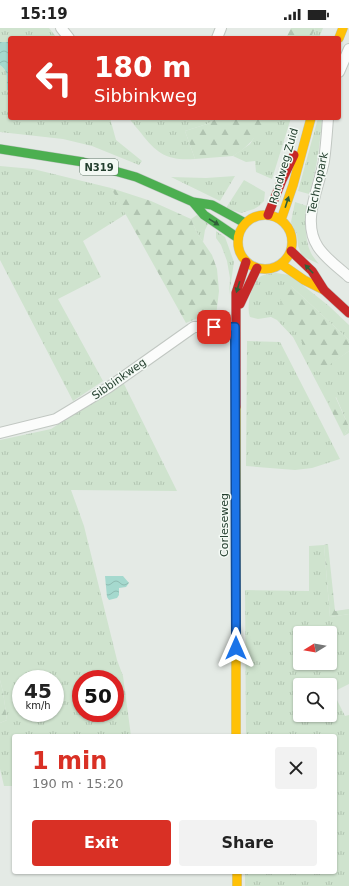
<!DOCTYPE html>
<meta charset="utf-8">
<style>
body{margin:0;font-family:"DejaVu Sans",sans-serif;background:#f2f2f2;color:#222;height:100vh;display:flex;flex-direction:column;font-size:15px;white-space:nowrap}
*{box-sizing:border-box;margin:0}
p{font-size:13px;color:#767676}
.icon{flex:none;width:22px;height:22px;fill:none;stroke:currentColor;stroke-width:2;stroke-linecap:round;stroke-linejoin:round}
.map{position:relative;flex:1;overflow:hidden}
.panel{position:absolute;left:12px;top:706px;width:325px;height:140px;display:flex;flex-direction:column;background:#fff;border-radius:4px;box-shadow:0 1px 3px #0004}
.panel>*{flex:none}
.banner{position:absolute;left:8px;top:8px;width:333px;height:84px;border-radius:4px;box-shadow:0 1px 3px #0004;background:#d93025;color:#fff;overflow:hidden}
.needle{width:26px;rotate:259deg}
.buttons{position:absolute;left:293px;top:598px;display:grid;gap:8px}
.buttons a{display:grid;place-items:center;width:44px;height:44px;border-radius:4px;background:#fff;box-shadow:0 1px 3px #0004;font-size:20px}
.speed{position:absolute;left:12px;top:642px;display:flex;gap:8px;font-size:20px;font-weight:700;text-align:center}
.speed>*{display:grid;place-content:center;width:52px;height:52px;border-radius:50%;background:#fff;box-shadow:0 1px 3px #0004;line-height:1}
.speed small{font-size:10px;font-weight:400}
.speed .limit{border:6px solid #d22;background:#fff;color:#111}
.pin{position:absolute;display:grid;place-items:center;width:34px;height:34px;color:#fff;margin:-17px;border-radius:8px;box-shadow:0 2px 6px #0006}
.me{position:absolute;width:44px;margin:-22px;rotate:0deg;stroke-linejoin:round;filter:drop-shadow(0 0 3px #0008)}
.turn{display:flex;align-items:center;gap:14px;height:84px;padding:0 20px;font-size:18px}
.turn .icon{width:52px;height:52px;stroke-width:2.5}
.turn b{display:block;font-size:28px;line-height:34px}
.round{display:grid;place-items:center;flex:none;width:42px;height:42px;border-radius:4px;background:#f2f2f2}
.headline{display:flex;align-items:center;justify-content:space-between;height:68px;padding:0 20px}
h1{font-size:24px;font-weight:800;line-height:30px;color:#d93025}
.cta{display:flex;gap:8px;margin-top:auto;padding:8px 20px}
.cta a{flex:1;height:46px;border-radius:4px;background:#d93025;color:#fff;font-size:16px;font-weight:800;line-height:46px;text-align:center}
.cta a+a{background:#f2f2f2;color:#222}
.status{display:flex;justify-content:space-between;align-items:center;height:28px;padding:0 20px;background:#fff;direction:ltr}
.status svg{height:11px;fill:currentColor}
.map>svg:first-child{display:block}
</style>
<div class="status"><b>15:19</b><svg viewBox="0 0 49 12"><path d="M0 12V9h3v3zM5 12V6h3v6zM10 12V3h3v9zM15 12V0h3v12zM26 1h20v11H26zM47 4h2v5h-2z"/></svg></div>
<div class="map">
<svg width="349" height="858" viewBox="0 0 349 858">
<defs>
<pattern id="grass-tufts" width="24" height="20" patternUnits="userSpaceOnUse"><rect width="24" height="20" fill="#cfe3ce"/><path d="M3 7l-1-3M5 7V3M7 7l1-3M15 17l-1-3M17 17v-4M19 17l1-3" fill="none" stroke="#b1c4b1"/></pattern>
<pattern id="forest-firs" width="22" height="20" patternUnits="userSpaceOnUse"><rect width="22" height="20" fill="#cfe3ce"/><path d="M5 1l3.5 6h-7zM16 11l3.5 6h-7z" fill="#b1c4b1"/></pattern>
<pattern id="water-waves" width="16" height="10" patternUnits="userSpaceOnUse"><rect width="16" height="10" fill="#a5d9ce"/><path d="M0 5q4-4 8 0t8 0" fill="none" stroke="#8ebbb1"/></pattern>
</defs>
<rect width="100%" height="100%" fill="#e4eae5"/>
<!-- grass -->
<path fill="url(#grass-tufts)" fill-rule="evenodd" d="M0,0h49l8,10h-47v4h-10z
M315,0h8l-4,10h-8z
M0,37c10,8 6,13 7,25l3,1v27h100l6,22 26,21 -3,4 -47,-19 -29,-7 -63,-7z
M129,90h46l3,2 6,-2h34l-11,6 -22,7 10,28c-27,2 -38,-5 -54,-26 -4,-5 -9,-10 -12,-15z
M266,90h25l-19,61 -16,-7 -1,-11 -9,1 -13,-6 17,-12z
M318,90h4c-2,26 -5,51 -13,76l-11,-3z
M0,138l33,3 78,19 15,26 -43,27 18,36 -43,22 45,82 -30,20 -73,-141z
M235,148l-15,25 -49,-24 35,1z
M244,152l21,12 -1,9 -5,5 -5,3 -13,4 -15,-5z
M295,174l12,4c-1,14 -3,33 4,47 2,4 5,7 8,11l-17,-8 -4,-10 -1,-11 -6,-13z
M197,187l12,7 -4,8 -2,12 -6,-9 -6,-14z
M216,203l9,6 9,25 -5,33 1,-17 -3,-17 -6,-16 -5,-7z
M276,245l14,2 39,31 20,19v15l-58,-54 27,86 31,-21v82l-5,3 5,-9 -13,-30 -8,7 -35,-67 -16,-17 -6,-3 -13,2 -8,-2c-4,-11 1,-34 11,-41 4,-2 10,-2 15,-3z
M247,313l33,1 60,117 -28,9 -17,2 -49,-4z
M123,354l54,109 -106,-1 13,36 33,134 6,16 8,60h-117v50h-10l-4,-17v-46l7,-3 -4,-28 -3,-12v-240l51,-11zM21,651h34v34h-34zM81,651h34v34h-34z
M324,517l6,72 19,-3v70l-16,8 12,24 4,-1v171h-104v-14h90v-136h-89l-1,-146 64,1v-45zM300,605h30v30h-30zM300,657h30v30h-30z"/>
<!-- forest -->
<path fill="url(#forest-firs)" d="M291,0h24l-4,10h-25z
M218,90h48c-6,16 -19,30 -33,38l-38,3 -10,-28 22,-7z
M111,160l40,13 40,18 6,14 15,22 5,14 2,22 -3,25 -18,2 -12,5z
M285,256l6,2 58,54v11l-31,22 -43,-84z
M335,368l14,31 -5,9 -16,-32z
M328,516l7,67 14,-2v5l-19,3 -6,-72z
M0,652l3,12 4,28 -7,3z"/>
<!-- water -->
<path fill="url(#water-waves)" d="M0,14h10v49l-3,-1c-1,-12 3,-17 -7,-25z
M105,548h18l6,7 -3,4 -7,1v7l-2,3 -8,2 -2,-3z"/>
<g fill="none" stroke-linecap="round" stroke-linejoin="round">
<defs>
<path id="street" d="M61,0l8,10
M217,10l4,-10
M339,44l10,-23
M328,90c-1,14 -2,29 -4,43 -5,27 -23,60 -6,86 8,12 21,21 31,30
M0,405l56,-14 53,-32 82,-58 3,-2h41"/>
<path id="fast" d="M0,121l83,13 53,15 57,25 19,3 33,18
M193,174l11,13 34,23"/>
<path id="slow" d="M339,10l4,-10
M238 214a27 27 0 1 1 54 0a27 27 0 1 1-54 0Z
M281,192l12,-35 18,-67
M281,236l23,16 20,10
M236,379v329
M237,844v14"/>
<path id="jam" d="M268,187l14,-35 12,-25
M291,223l21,20 12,19 25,23
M240,276l17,-36
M236,379v-114l10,-31"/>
</defs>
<!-- street casing -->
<use href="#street" stroke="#c1c7c2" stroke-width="12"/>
<!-- fast casing -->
<use href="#fast" stroke="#bec6c1" stroke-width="10"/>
<!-- slow casing -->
<use href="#slow" stroke="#bec6c1" stroke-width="10"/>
<!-- jam casing -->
<use href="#jam" stroke="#bec6c1" stroke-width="10"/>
<!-- street -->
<use href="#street" stroke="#fbfcfb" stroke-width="10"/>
<!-- fast -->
<use href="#fast" stroke="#4caf50" stroke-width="9"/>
<!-- slow -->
<use href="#slow" stroke="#ffc107" stroke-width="9"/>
<!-- jam -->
<use href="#jam" stroke="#c62828" stroke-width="9"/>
</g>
<!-- one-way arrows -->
<defs><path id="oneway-solid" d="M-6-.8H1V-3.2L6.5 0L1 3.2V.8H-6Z"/></defs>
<g fill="#2f6038">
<use href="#oneway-solid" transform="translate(287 174) rotate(-72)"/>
<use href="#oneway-solid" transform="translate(214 194) rotate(32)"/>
<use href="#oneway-solid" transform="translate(309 241) rotate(-134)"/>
<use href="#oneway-solid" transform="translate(238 259) rotate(107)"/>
</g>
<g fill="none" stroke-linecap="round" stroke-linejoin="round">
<defs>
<path id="route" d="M214,299h21l1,321"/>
</defs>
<!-- route casing -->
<use href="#route" stroke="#114b97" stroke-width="10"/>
<!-- route -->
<use href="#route" stroke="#1a73e8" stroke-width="7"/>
</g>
<g text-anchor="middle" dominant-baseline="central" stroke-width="3" stroke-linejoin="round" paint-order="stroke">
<!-- shield labels -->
<rect fill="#f3f9f4" stroke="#617669" stroke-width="1" x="80" y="131" width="38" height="16" rx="3"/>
<g font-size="10" font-weight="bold" fill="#223e2d">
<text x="99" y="139">N319</text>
</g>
<!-- street labels -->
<g font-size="11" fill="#223e2d" stroke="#f3f9f4">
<text transform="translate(284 138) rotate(-74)">Rondweg Zuid</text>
<text transform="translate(318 155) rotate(-78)">Technopark</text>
<text transform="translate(119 351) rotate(-35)">Sibbinkweg</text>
<text transform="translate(224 497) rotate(-90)">Corleseweg</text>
</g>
</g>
</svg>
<div class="buttons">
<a><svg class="needle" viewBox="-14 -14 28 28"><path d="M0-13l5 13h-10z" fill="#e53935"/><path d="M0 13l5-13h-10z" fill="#767676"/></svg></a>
<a><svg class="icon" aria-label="search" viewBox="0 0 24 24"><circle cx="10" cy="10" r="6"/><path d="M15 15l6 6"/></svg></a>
</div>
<div class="speed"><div>45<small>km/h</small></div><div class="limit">50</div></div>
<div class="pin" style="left:214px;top:299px;background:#d93025"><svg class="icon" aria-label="arrive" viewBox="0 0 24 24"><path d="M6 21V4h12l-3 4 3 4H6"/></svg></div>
<svg class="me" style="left:236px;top:620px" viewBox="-20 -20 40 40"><path d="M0-17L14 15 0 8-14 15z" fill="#1a73e8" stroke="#fff" stroke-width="4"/></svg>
<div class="banner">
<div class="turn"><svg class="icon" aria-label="left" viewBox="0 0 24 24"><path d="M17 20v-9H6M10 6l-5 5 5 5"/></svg><div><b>180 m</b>Sibbinkweg</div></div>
</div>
<section class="panel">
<div class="headline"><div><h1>1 min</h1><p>190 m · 15:20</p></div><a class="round"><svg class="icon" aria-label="close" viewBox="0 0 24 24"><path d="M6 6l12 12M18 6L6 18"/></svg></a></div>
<div class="cta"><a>Exit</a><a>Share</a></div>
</section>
</div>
